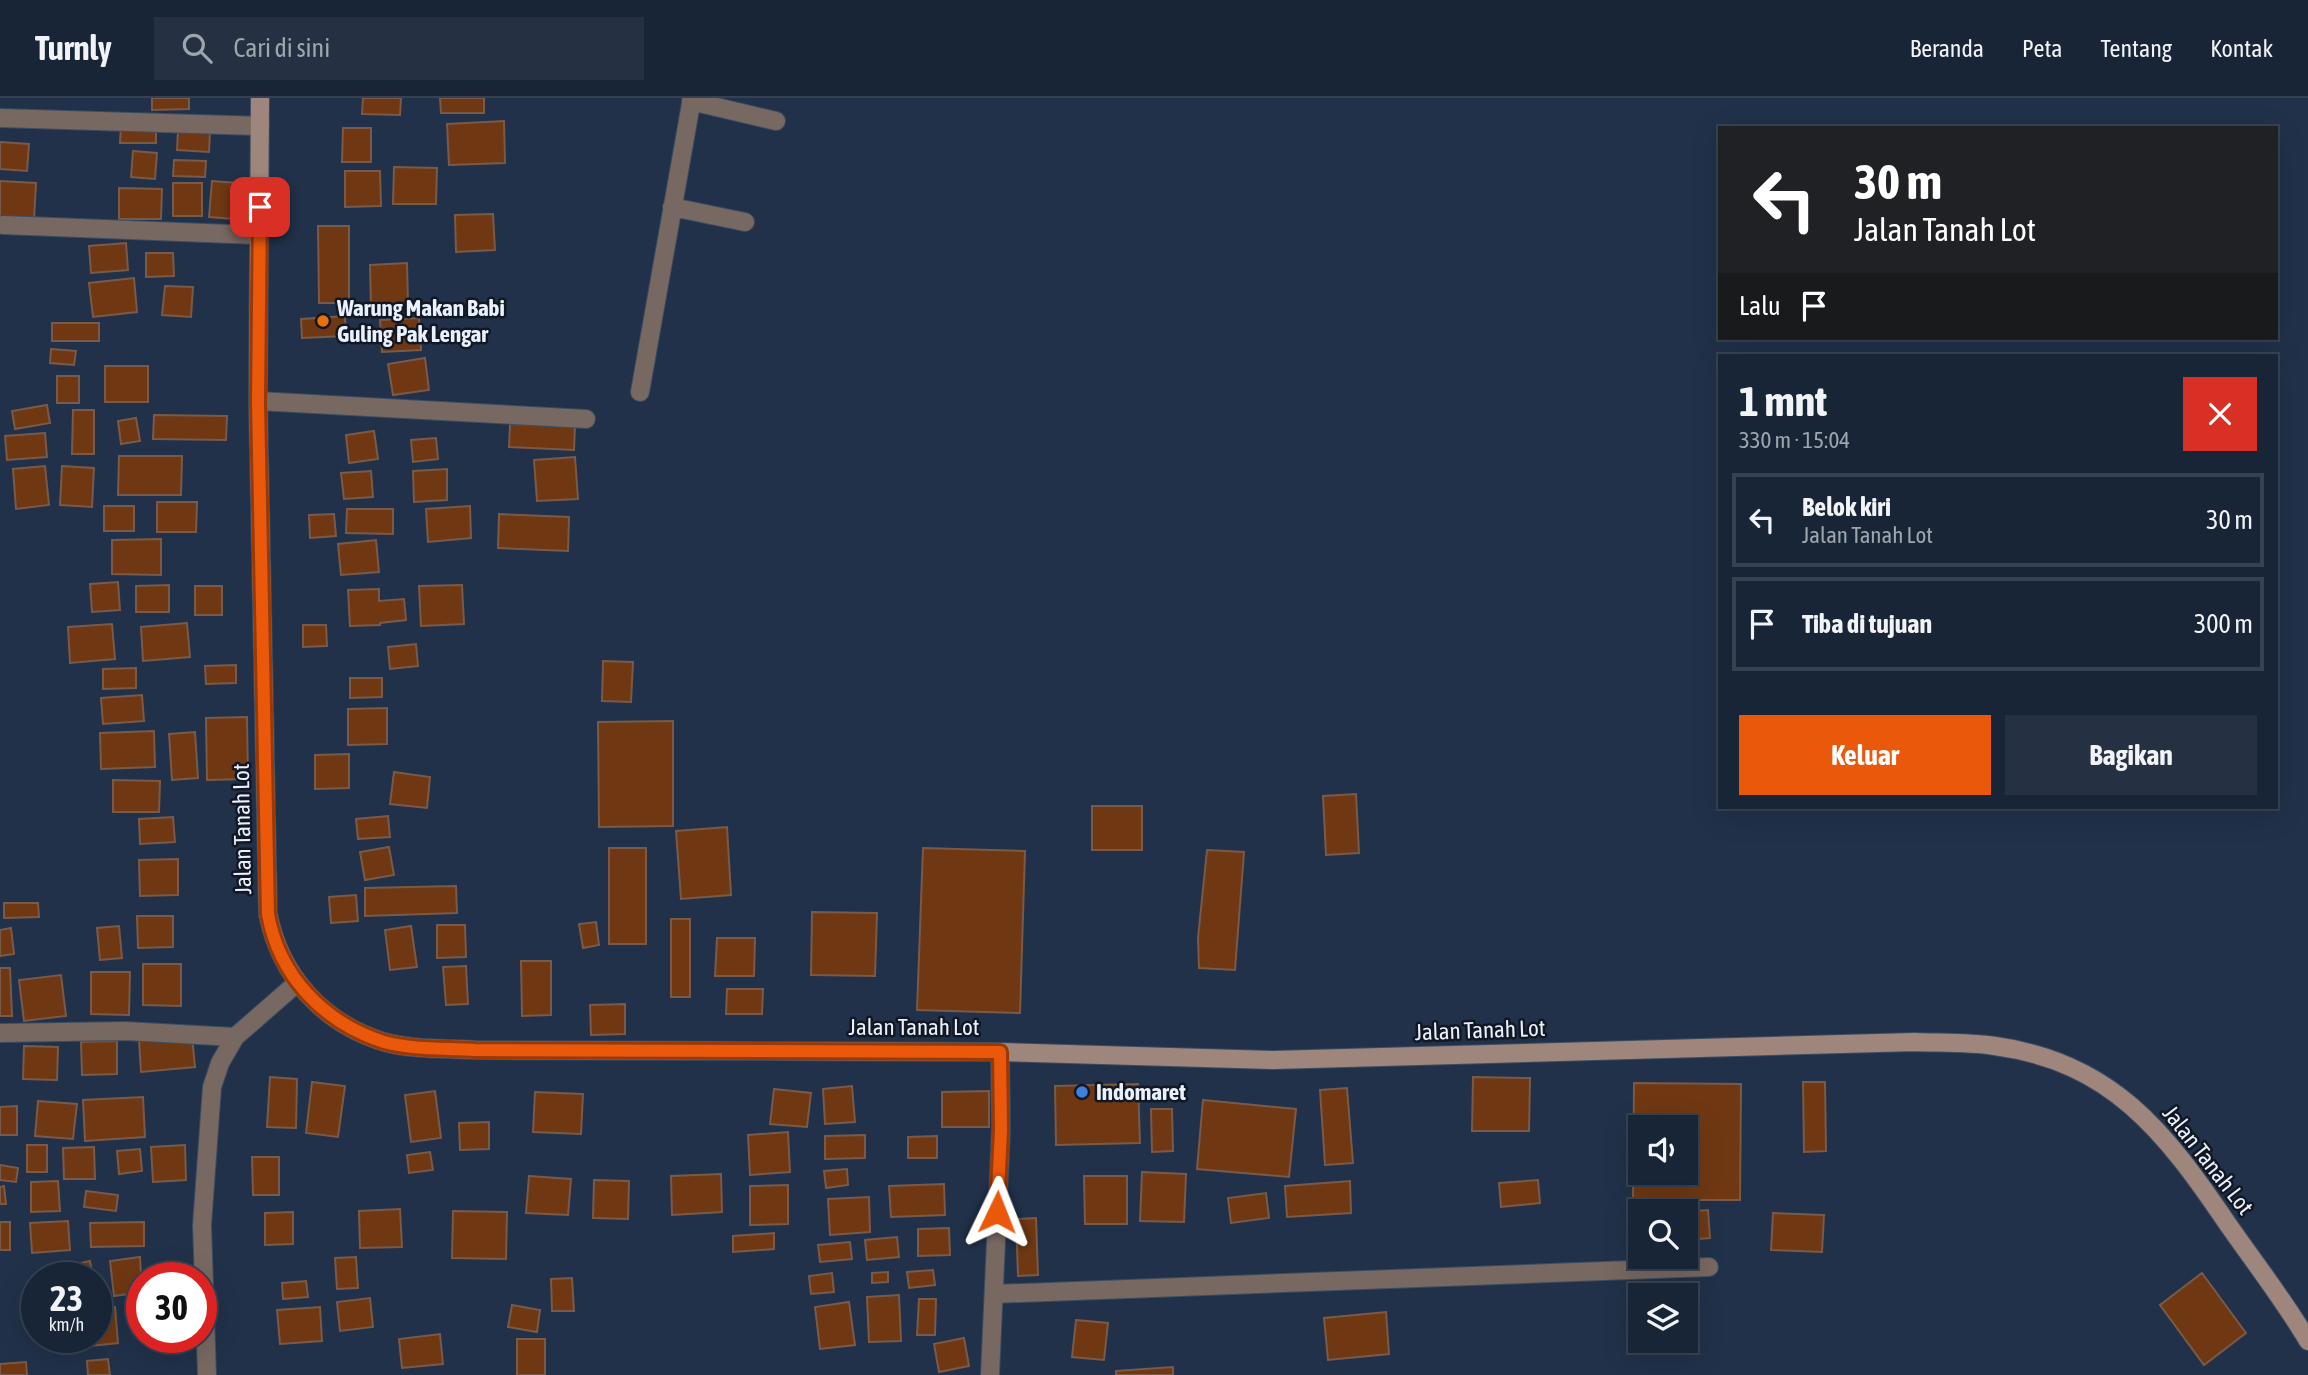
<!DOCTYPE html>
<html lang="id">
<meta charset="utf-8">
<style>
body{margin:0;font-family:"Asap Condensed",sans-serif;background:#253142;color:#f1f3f6;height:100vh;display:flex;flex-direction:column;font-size:26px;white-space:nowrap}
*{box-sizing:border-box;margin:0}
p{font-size:23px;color:#9fa5ad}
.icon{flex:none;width:38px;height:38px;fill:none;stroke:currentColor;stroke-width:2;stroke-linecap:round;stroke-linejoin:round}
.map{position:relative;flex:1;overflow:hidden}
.panel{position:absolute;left:1718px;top:256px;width:560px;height:455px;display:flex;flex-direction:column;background:#182537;border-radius:0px;box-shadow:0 7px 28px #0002,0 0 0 2px #364252}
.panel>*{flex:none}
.guide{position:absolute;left:1718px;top:28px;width:560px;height:214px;border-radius:0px;box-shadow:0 7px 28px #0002,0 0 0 2px #364252;background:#202124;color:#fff;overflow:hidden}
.fabs{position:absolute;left:1628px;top:1017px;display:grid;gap:14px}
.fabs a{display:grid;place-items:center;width:70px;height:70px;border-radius:0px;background:#182537;box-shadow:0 7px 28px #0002,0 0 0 2px #364252;font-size:35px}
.speed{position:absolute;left:21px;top:1164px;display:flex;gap:14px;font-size:35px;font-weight:700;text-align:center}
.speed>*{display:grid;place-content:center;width:91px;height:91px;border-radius:50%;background:#182537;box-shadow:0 7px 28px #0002,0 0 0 2px #364252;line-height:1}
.speed small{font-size:18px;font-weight:400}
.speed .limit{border:10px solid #d22;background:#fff;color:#111}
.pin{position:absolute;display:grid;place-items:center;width:60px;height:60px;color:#fff;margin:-30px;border-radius:14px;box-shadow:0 4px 10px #0006}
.me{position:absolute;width:77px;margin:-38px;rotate:2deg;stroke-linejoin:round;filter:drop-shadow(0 0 5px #0008)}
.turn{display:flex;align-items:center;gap:24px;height:147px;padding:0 21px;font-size:32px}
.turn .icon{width:91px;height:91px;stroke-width:2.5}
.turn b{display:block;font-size:49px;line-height:60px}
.then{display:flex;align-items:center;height:66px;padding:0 21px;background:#0003;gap:14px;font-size:26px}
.round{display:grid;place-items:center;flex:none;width:74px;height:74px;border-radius:0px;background:#253142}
.head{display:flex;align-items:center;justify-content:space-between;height:119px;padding:0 21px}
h1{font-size:42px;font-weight:700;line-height:52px}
.button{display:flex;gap:14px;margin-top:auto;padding:14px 21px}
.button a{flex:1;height:80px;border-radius:0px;background:#ea580c;color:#fff;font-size:28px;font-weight:700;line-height:80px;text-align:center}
.button a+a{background:#253142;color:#f1f3f6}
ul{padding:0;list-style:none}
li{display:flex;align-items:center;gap:21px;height:94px;margin:0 14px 10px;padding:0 7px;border:4px solid #364252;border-radius:0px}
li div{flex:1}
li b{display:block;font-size:26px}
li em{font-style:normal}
header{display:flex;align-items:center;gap:42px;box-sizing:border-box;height:98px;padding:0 35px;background:#182537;border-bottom:2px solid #364252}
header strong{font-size:33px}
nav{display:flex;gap:38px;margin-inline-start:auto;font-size:24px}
.search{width:490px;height:63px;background:#253142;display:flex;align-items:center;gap:18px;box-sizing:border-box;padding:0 24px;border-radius:0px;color:#9fa5ad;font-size:26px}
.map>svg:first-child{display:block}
</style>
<header>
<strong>Turnly</strong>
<div class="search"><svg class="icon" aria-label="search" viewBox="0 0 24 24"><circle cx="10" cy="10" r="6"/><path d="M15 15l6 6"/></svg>Cari di sini</div>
<nav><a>Beranda</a><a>Peta</a><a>Tentang</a><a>Kontak</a></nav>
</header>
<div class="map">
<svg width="2308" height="1277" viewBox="0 0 2308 1277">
<rect width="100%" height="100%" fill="#203149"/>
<!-- building -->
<path fill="#6f3813" stroke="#795a49" stroke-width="2" fill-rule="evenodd" d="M152,0h37v11l-37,1z
M363,0h38l-1,17 -38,-1z
M440,0h44v15h-43z
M504,23l1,42 -56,2 -2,-41z
M121,28h35v17h-36z
M343,30h28v34h-29z
M178,32l32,2 -1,20 -32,-2z
M0,44l29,2 -2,27 -27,-2z
M133,53l24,2 -2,26 -24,-2z
M174,62l32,1 -1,16 -32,-1z
M394,69l43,1 -1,36h-43z
M345,73h35l1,35 -36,1z
M0,83l36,2 -2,37 -34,-1z
M212,83l25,2 -4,36 -24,-2z
M173,85h29v33h-29z
M119,90l43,1 -1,30h-42z
M493,116l2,36 -39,2 -1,-37z
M318,128h31v77h-30z
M126,145l2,27 -37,3 -2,-27z
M146,155h27l1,23 -28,1z
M407,165l1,41 -37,2 -1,-41z
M134,180l3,34 -44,5 -4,-34z
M165,188l28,1 -2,30 -29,-2z
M345,218l1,20 -44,2 -1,-19z
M419,220l2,32 -39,2 -2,-32z
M52,225h47v18h-47z
M51,251l25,2 -2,14 -24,-2z
M425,260l4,32 -36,5 -5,-31z
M105,268h43v36h-43z
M57,278h22v27h-22z
M47,307l3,18 -35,6 -3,-18z
M73,312h21v44h-22z
M154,317l73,1 -1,24 -73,-1z
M136,320l4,23 -19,3 -3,-23z
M510,326l65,2 -1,24 -65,-3z
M374,333l4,28 -29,4 -3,-28z
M45,335l2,24 -40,3 -2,-24z
M436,340l2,21 -25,3 -2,-22z
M119,358h63l-1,39h-63z
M575,359l3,42 -41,2 -3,-41z
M45,368l4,39 -33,4 -3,-40z
M62,368l32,2 -2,39 -32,-2z
M447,371v31l-33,2 -1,-31z
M371,373l2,26 -29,2 -3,-26z
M157,404h40l-1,30h-39z
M104,408h30v25h-30z
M470,408l1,32 -43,4 -2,-33z
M347,411h46v25l-47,-1z
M334,416l2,22 -26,2 -1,-23z
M499,416l70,3 -1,34 -70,-3z
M161,441v36l-49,-1v-34z
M376,442l3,32 -38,3 -3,-31z
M118,484l2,28 -28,2 -2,-28z
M169,487v27h-33v-26z
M462,487l2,39 -43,2 -2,-40z
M195,488h27v29h-27z
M379,491v12l25,-2 2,21 -26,3v2l-30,1 -2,-36z
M187,525l3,34 -47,4 -2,-34z
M112,526l3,35 -45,4 -2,-36z
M303,527h23l1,21 -24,1z
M416,546l2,22 -28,3 -2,-22z
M603,563l30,1 -2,40 -29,-1z
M236,567v18l-30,1 -1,-18z
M136,570v20l-33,1v-20z
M350,580h32v19l-32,1z
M142,597l2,26 -41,3 -2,-26z
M387,610v36l-39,1v-36z
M247,619l1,62 -41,1 -1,-62z
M673,623v105l-74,1 -1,-105z
M154,633l1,36 -54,2 -1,-36z
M195,634l3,46 -26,2 -3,-46z
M349,656v34l-34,1v-34z
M394,674l36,5 -3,31 -37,-4z
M113,682l47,1 -1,31h-46z
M1356,696l3,59 -33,2 -3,-59z
M1092,708h50v44h-50z
M388,718l2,21 -32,2 -2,-20z
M173,719l2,25 -35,2 -1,-25z
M727,729l4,68 -50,4 -5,-68z
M389,749l5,28 -29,5 -5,-28z
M609,750h37v96h-37z
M923,750l102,3 -5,162 -103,-3z
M1207,752l37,2 -9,118 -36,-2 -1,-30z
M178,761v36l-38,1 -1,-36z
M456,788l1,27 -92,3v-28z
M356,797l2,26 -27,2 -2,-26z
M4,805h34l1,14 -35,1z
M812,814l65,1 -2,63 -64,-1z
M137,818h36v31l-35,1z
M671,821h19v78h-19z
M596,824l3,23 -16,3 -4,-24z
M437,827h28l1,32 -29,1z
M119,828l3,32 -22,2 -3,-32z
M411,828l6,41 -27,3 -5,-40z
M11,830l3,26 -14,2v-26z
M717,840h38l-1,38h-39z
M521,863h30v54l-29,1z
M143,866h38v42l-38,-1z
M466,868l2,38 -22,1 -3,-38z
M0,870h10l2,48h-12z
M91,874h39l-1,43 -38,-1z
M61,877l5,41 -42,5 -5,-41z
M727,891h36l-1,25h-36z
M625,906v30l-34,1 -1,-30z
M192,938l3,31 -54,5 -2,-32z
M117,943v33l-35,1 -1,-33z
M24,948l34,1 -1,33 -34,-1z
M270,979l27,2 -1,49 -29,-1z
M1473,979l57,1 -1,53h-57z
M312,984l33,4 -7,51 -32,-4z
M1803,984h22l1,69 -22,1z
M1634,985l107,1 -1,116h-107zM1640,1029h45v45h-45z
M1138,986l2,59 -84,2 -1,-59z
M852,988l3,36 -30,2 -2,-35z
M1347,990l6,75 -28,2 -5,-75z
M774,991l37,4 -4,34 -37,-3z
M435,993l6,47 -30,4 -6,-47z
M989,993v36h-47v-35z
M535,994l48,2 -2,40 -48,-2z
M143,999l2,40 -60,4 -2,-41z
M1203,1002l93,9 -7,68 -92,-8z
M38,1003l39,3 -4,35 -38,-3z
M17,1008v29h-17v-28z
M1151,1011h21l1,42 -21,1z
M489,1024v27l-29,1 -1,-27z
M788,1034l2,40 -40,3 -2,-40z
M865,1037v23l-40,1v-23z
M937,1038v22h-29v-21z
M27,1047h20v27h-20z
M185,1047l1,35 -33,2 -2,-35z
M94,1049l1,32h-31l-1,-31z
M140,1051l2,22 -23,3 -2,-23z
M430,1054l3,18 -24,3 -2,-18z
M252,1059h27v38h-26z
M0,1067l18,3 -2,14 -16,-2z
M847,1071l1,16 -22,3 -2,-17z
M1142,1074l44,2 -2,48 -44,-1z
M721,1076l1,38 -50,3 -1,-39z
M529,1078l42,3 -3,36 -42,-2z
M1084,1078h43v48h-42z
M594,1082l35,1 -1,38 -35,-1z
M1538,1082l2,23 -39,4 -2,-24z
M58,1083l2,30 -29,1v-30z
M1350,1083l1,32 -64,4 -2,-31z
M944,1086l1,31 -54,2 -2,-31z
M788,1087v39l-38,1v-39z
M4,1088l2,18h-6v-17z
M86,1093l32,4 -2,16 -32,-4z
M1266,1095l3,25 -38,5 -3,-25z
M869,1099l1,35 -40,3 -2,-36z
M400,1111l2,38 -42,1 -1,-37z
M1708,1112l2,28 -25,2v-28z
M453,1113l54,1 -1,47 -54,-1z
M293,1114v32l-28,1v-32z
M1773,1115l51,2 -2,37 -51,-2z
M1036,1120l2,57 -20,1 -2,-57z
M68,1123l2,29 -38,3 -2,-30z
M0,1124h10v28h-10z
M144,1124v24l-53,1 -1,-24z
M949,1130l1,27 -32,1v-27z
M774,1135v16l-41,3v-16z
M897,1139l2,20 -32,3 -2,-20z
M850,1144l2,17 -32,3 -2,-17z
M140,1159l2,35 -28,4 -4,-35z
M356,1159l2,31 -21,1 -2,-31z
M90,1163l3,17h-24l-2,-12z
M933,1172l2,15 -26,3 -2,-16z
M888,1174v10l-16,1v-10z
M832,1175l2,19 -23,2 -2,-18z
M2202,1175l44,60 -42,32 -44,-60z
M572,1180l2,33h-22l-1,-32z
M306,1183l2,16 -25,2 -1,-16z
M899,1197l2,46 -32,1 -2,-45z
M370,1200l3,29 -33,4 -3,-29z
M919,1201h17l-1,36h-18z
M849,1204l6,43 -35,4 -5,-42z
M512,1207l28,5 -3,22 -29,-5z
M115,1209l3,36 -56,6 -1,-12h35v-29z
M320,1209l2,34 -42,3 -3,-34z
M1386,1214l3,42 -61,6 -4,-42z
M1076,1222l32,3 -4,37 -32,-3z
M440,1236l3,30 -41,4 -3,-29z
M964,1240l5,28 -30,6 -5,-28z
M517,1241h28v36h-28z
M108,1261l2,16h-22l-1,-14z
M26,1264l1,13h-27v-11z
M1173,1269v8h-57v-4z"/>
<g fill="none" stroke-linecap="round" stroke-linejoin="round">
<defs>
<path id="minor" d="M691,3l85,20
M0,20l260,8
M672,109l73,15
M3,127l256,10
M640,294l52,-294
M258,303l328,18
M0,935l125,-2 110,6
M994,1196l715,-27
M207,1277l-5,-150 10,-138 8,-24 15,-26 62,-54
M990,1277l11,-246 -1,-77"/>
<path id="secondary" d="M260,0l-2,303 10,513c12,62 55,109 116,128 29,8 62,6 91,8l525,2 274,8 641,-18c26,1 54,0 80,4 117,16 170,86 232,177 27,39 57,77 81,118"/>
</defs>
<!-- minor casing -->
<use href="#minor" stroke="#3c4c62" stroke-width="20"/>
<!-- secondary casing -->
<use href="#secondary" stroke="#3c4c62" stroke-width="20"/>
<!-- minor -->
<use href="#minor" stroke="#776861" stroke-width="18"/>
<!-- secondary -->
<use href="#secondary" stroke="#9f867c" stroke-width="18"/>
</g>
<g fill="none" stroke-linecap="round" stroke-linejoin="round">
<defs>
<path id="route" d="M260,109l-2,194 10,513c11,62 56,109 116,128 29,8 62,6 91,8l525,2 1,77 -4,83"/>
</defs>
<!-- route casing -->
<use href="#route" stroke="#983908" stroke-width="18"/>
<!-- route -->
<use href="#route" stroke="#ea580c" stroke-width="12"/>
</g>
<!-- markers -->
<circle fill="#e8710a" stroke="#111823" stroke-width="2.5" cx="323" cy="223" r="7"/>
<circle fill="#3f7fe0" stroke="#111823" stroke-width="2.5" cx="1082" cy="994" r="7"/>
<g text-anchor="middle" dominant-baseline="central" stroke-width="5" stroke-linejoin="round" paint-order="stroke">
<!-- poi labels -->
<g font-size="23" font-weight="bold" fill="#e9f1fe" stroke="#111823" text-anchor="start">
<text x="337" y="210">Warung Makan Babi<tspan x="337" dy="26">Guling Pak Lengar</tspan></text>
<text x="1096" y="994">Indomaret</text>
</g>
<!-- street labels -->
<g font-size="23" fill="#e9f1fe" stroke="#111823">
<text transform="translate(242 731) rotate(-91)">Jalan Tanah Lot</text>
<text x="914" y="929">Jalan Tanah Lot</text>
<text transform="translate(1480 932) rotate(-2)">Jalan Tanah Lot</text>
<text transform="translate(2208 1062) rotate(52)">Jalan Tanah Lot</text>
</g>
</g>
</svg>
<div class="fabs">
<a><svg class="icon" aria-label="sound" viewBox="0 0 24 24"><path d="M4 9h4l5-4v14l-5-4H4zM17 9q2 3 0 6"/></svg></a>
<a><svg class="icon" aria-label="search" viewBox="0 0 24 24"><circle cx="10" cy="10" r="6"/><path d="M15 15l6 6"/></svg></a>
<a><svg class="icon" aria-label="layers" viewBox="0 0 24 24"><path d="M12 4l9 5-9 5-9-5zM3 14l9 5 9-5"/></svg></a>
</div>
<div class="speed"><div>23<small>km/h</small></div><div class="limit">30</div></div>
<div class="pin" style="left:260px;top:109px;background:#d93025"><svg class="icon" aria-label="arrive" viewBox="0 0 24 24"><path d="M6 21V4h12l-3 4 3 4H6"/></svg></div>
<svg class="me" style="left:997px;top:1114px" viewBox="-20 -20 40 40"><path d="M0-17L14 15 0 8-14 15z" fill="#ea580c" stroke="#fff" stroke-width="4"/></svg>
<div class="guide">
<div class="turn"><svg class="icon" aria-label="left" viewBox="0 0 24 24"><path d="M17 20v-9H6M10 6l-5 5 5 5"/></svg><div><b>30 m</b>Jalan Tanah Lot</div></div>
<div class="then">Lalu<svg class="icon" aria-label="arrive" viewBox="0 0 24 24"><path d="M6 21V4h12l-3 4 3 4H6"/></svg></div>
</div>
<section class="panel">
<div class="head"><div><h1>1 mnt</h1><p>330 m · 15:04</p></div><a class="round" style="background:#d93025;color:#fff"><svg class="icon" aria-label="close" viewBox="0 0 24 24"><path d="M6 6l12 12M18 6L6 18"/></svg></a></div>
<ul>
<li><svg class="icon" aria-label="left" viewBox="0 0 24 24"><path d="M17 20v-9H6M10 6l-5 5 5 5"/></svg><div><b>Belok kiri</b><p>Jalan Tanah Lot</p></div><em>30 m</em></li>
<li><svg class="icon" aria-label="arrive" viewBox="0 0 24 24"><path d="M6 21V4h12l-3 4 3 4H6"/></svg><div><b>Tiba di tujuan</b></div><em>300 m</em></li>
</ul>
<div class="button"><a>Keluar</a><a>Bagikan</a></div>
</section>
</div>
